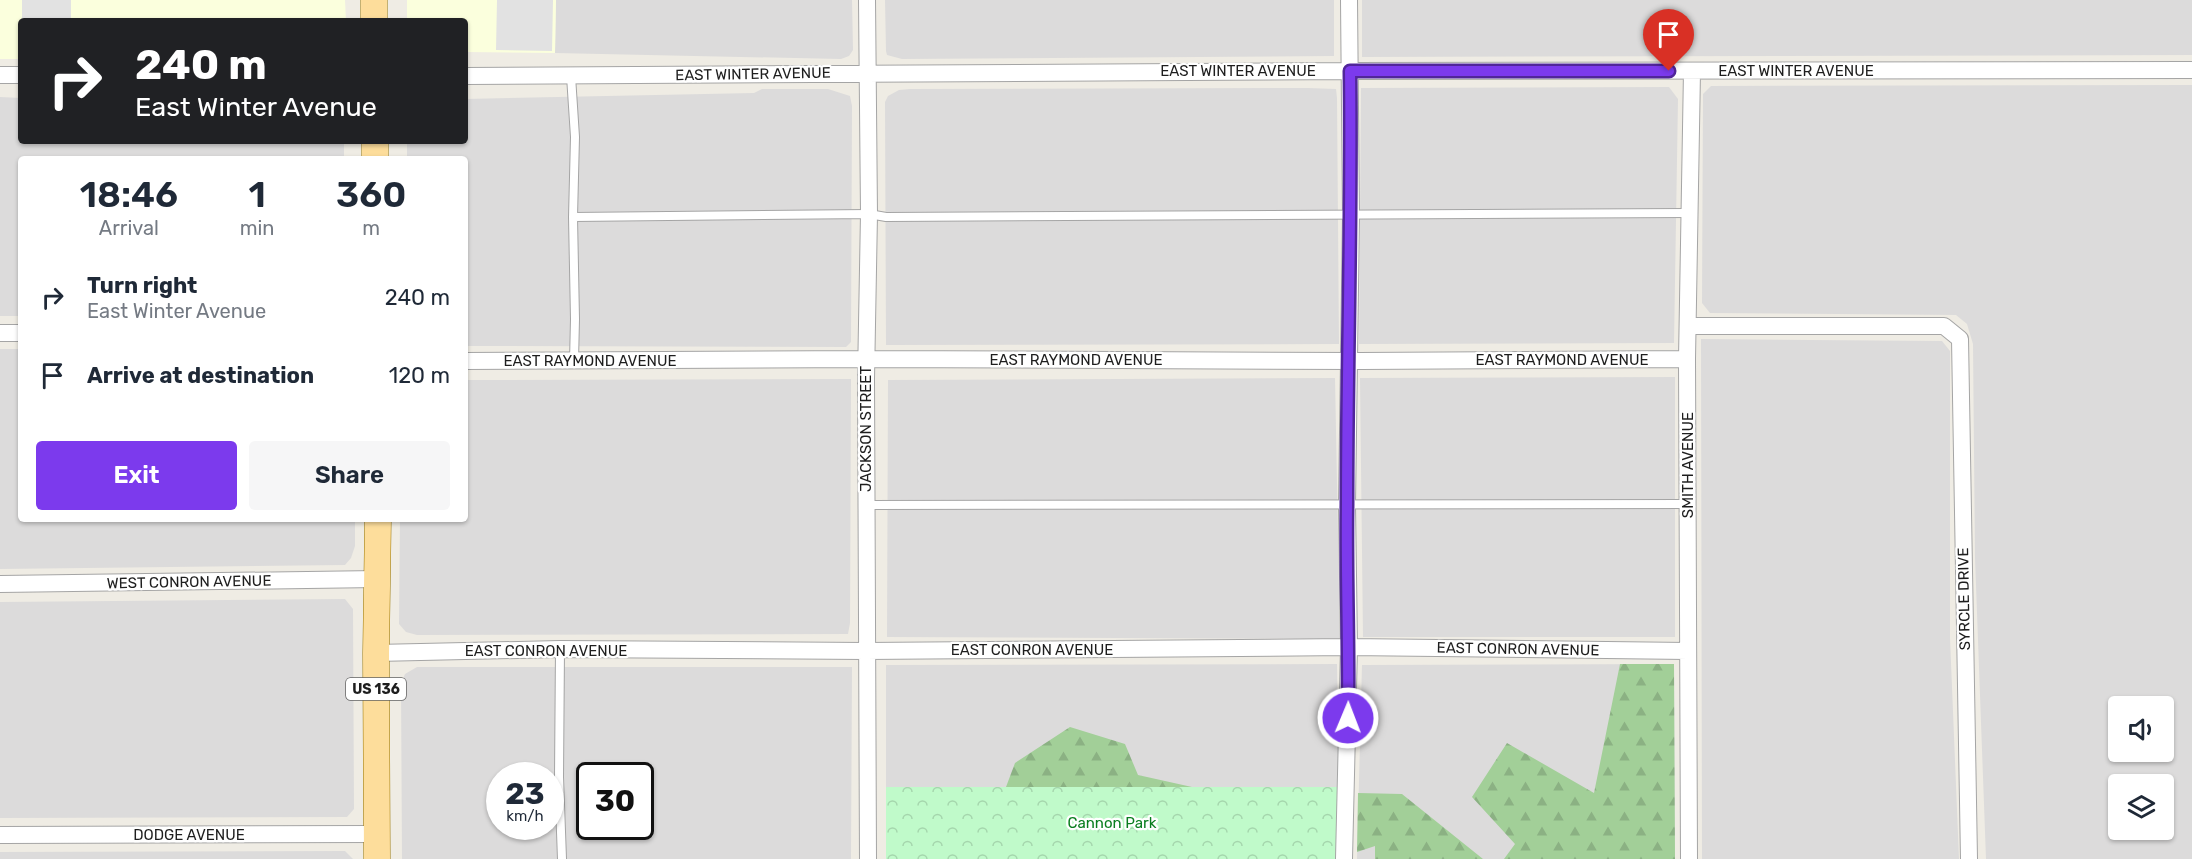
<!DOCTYPE html>
<style>
body{margin:0;font-family:Rubik,sans-serif;background:#f6f6f7;color:#1f2937;height:100vh;display:flex;flex-direction:column;font-size:22px;white-space:nowrap}
*{box-sizing:border-box;margin:0}
p{font-size:20px;color:#747a83}
.icon{flex:none;width:33px;height:33px;fill:none;stroke:currentColor;stroke-width:2;stroke-linecap:round;stroke-linejoin:round}
.map{position:relative;flex:1;overflow:hidden}
.details{position:absolute;left:18px;top:156px;width:450px;height:366px;display:flex;flex-direction:column;background:#fff;border-radius:6px;box-shadow:0 2px 4px #0004}
.details>*{flex:none}
.banner{position:absolute;left:18px;top:18px;width:450px;height:126px;border-radius:6px;box-shadow:0 2px 4px #0004;background:#202124;color:#fff;overflow:hidden}
.buttons{position:absolute;left:2108px;top:696px;display:grid;gap:12px}
.buttons a{display:grid;place-items:center;width:66px;height:66px;border-radius:6px;background:#fff;box-shadow:0 2px 4px #0004;font-size:30px}
.speed{position:absolute;left:486px;top:762px;display:flex;gap:12px;font-size:30px;font-weight:700;text-align:center}
.speed>*{display:grid;place-content:center;width:78px;height:78px;border-radius:50%;background:#fff;box-shadow:0 2px 4px #0004;line-height:1}
.speed small{font-size:15px;font-weight:400}
.speed .limit{border:3px solid #111;border-radius:9px;background:#fff;color:#111}
.pin{position:absolute;display:grid;place-items:center;width:51px;height:51px;color:#fff;margin:-62px -26px;border-radius:50% 50% 50% 0;rotate:-45deg;box-shadow:0 0 6px #0007}
.pin .icon{rotate:45deg}
.me{position:absolute;width:66px;margin:-33px;rotate:1deg;stroke-linejoin:round;filter:drop-shadow(0 0 4px #0008)}
.turn{display:flex;align-items:center;gap:21px;height:126px;padding:0 18px;font-size:27px}
.turn .icon{width:78px;height:78px;stroke-width:2.5}
.turn b{display:block;font-size:42px;line-height:51px}
.eta{display:flex;justify-content:space-evenly;align-items:center;height:102px;text-align:center}
.eta b{font-size:36px;font-weight:600;line-height:42px}
.primary-button{display:flex;gap:12px;margin-top:auto;padding:12px 18px}
.primary-button a{flex:1;height:69px;border-radius:6px;background:#7c3aed;color:#fff;font-size:24px;font-weight:600;line-height:69px;text-align:center}
.primary-button a+a{background:#f6f6f7;color:#1f2937}
ul{padding:0;list-style:none}
li{display:flex;align-items:center;gap:18px;height:78px;padding:0 18px}
li div{flex:1}
li b{display:block;font-size:22px}
li em{font-style:normal}
.map>svg:first-child{display:block}
</style>
<div class="map">
<svg width="2192" height="859" viewBox="0 0 2192 859">
<defs>
<pattern id="forest-firs" width="22" height="20" patternUnits="userSpaceOnUse" patternTransform="scale(1.5)"><rect width="22" height="20" fill="#a2cf98"/><path d="M5 1l3.5 6h-7zM16 11l3.5 6h-7z" fill="#8bb183"/></pattern>
<pattern id="park-crowns" width="20" height="18" patternUnits="userSpaceOnUse" patternTransform="scale(1.5)"><rect width="20" height="18" fill="#c0faca"/><path d="M2 6a3 3 0 1 1 6 0M12 15a3 3 0 1 1 6 0" fill="none" stroke="#a5d6ad"/></pattern>
</defs>
<rect width="100%" height="100%" fill="#efece4"/>
<!-- residential -->
<path fill="#dcdbdb" fill-rule="evenodd" d="M556,0h296l1,50 -4,6 -8,3 -286,-6z
M885,0h449v56l-432,3 -15,-4 -1,-4z
M1362,0h830v55l-830,2z
M2192,85v774h-206l-11,-301 -2,-214 -6,-20 -11,-9 -246,-2 -8,-10 1,-209 8,-8zM2118,706h45v46h-45zM2118,784h45v46h-45z
M1669,87l9,12 -4,244 -315,1 2,-256z
M1308,88l28,1 1,9 2,246 -453,1 -1,-243 3,-6 11,-6 11,-1z
M762,89h66l22,7 2,10 -1,236 -5,5 -381,-1v-187h-58v-18h58v-42l289,-6z
M0,97l21,1v43h323v18h-323v157h-21z
M1701,339l241,2 8,10v287l9,221h-257z
M0,349h21v170h334v27l-4,12 -6,7 -345,4z
M1675,377v260h-312l-3,-259z
M1335,378l5,261 -453,-2 1,-257z
M851,379l-1,244 -2,11 -431,1 -11,-3 -7,-8 1,-105h65v-139z
M345,599l8,10 1,200 -7,8 -347,1v-216z
M1337,664l2,123h-453v-122z
M1674,664l1,195h-318l5,-194z
M417,667h435l-1,192h-449l-1,-175 4,-10zM500,776h50v50h-50zM590,776h50v50h-50z
M345,851l8,8h-353v-7z"/>
<!-- education -->
<path fill="#fbffdd" d="M0,0h345l1,21h-325v38h-21z
M407,0h149l-1,53 -90,-1v-31h-58z"/>
<!-- forest -->
<path fill="url(#forest-firs)" d="M1620,664h54l1,195h-171l11,-15 -43,-47 35,-54 87,50z
M1070,727l55,17 13,31 54,12 -213,72 36,-96z
M1358,793l44,1 81,65h-108v-13l-18,6z"/>
<!-- park -->
<path fill="url(#park-crowns)" d="M886,787h453l-2,72h-451z"/>
<!-- parking -->
<path fill="#e2e2e2" d="M22,0h49v21h-49z
M497,0h56l-1,51 -56,-1z"/>
<g fill="none" stroke-linecap="round" stroke-linejoin="round">
<defs>
<path id="service" d="M571,76l4,61 -2,80 2,102 -1,42
M573,217l296,-3 17,3 803,-4
M866,505l823,-1
M560,649l-1,128 3,82"/>
<path id="minor" d="M867,0l2,214 -3,165 2,480
M0,75h21
M465,76l885,-5 842,-1
M1688,326h256l16,13 9,520
M0,333h21
M465,361l402,-2 493,2 327,-2
M0,584l378,-5
M376,653l184,-4 306,2 483,-4 339,4
M0,835l377,-1
M1344,859l5,-212 -2,-142 4,-290 -2,-215
M1689,859l-2,-500 5,-288"/>
<path id="primary" d="M374,0v21
M375,141v18
M377,859l-1,-206 2,-134"/>
</defs>
<!-- service casing -->
<use href="#service" stroke="#a5a5a5" stroke-width="10"/>
<!-- minor casing -->
<use href="#minor" stroke="#a5a5a5" stroke-width="18"/>
<!-- primary casing -->
<use href="#primary" stroke="#987500" stroke-width="27"/>
<!-- service -->
<use href="#service" stroke="#fff" stroke-width="8"/>
<!-- minor -->
<use href="#minor" stroke="#fff" stroke-width="16"/>
<!-- primary -->
<use href="#primary" stroke="#fddd9b" stroke-width="26"/>
</g>
<g fill="none" stroke-linecap="round" stroke-linejoin="round">
<defs>
<path id="route" d="M1348,718c1,-72 -2,-143 -1,-214 0,-145 5,-289 3,-433h319"/>
</defs>
<!-- route casing -->
<use href="#route" stroke="#51269a" stroke-width="15"/>
<!-- route -->
<use href="#route" stroke="#7c3aed" stroke-width="10"/>
</g>
<g text-anchor="middle" dominant-baseline="central" stroke-width="4.5" stroke-linejoin="round" paint-order="stroke">
<!-- shield labels -->
<rect fill="#fff" stroke="#626262" stroke-width="1.5" x="346" y="678" width="60" height="22" rx="4.5"/>
<g font-size="14" font-weight="bold" fill="#1e1e1e">
<text x="376" y="689">US 136</text>
</g>
<!-- street labels -->
<g font-size="15" fill="#1e1e1e" stroke="#fff">
<text x="1238" y="71">EAST WINTER AVENUE</text>
<text x="1796" y="71">EAST WINTER AVENUE</text>
<text transform="translate(753 74) rotate(-1)">EAST WINTER AVENUE</text>
<text x="1076" y="360">EAST RAYMOND AVENUE</text>
<text x="1562" y="360">EAST RAYMOND AVENUE</text>
<text x="590" y="361">EAST RAYMOND AVENUE</text>
<text transform="translate(866 429) rotate(-90)">JACKSON STREET</text>
<text transform="translate(1688 465) rotate(-90)">SMITH AVENUE</text>
<text transform="translate(189 582) rotate(-1)">WEST CONRON AVENUE</text>
<text transform="translate(1964 599) rotate(-91)">SYRCLE DRIVE</text>
<text transform="translate(1518 649) rotate(1)">EAST CONRON AVENUE</text>
<text x="1032" y="650">EAST CONRON AVENUE</text>
<text x="546" y="651">EAST CONRON AVENUE</text>
<text x="189" y="835">DODGE AVENUE</text>
</g>
<!-- park labels -->
<g font-size="15" fill="#0a7e1f" stroke="#fff">
<text x="1112" y="823">Cannon Park</text>
</g>
</g>
</svg>
<div class="buttons">
<a><svg class="icon" aria-label="sound" viewBox="0 0 24 24"><path d="M4 9h4l5-4v14l-5-4H4zM17 9q2 3 0 6"/></svg></a>
<a><svg class="icon" aria-label="layers" viewBox="0 0 24 24"><path d="M12 4l9 5-9 5-9-5zM3 14l9 5 9-5"/></svg></a>
</div>
<div class="speed"><div>23<small>km/h</small></div><div class="limit">30</div></div>
<div class="pin" style="left:1669px;top:71px;background:#d93025"><svg class="icon" aria-label="arrive" viewBox="0 0 24 24"><path d="M6 21V4h12l-3 4 3 4H6"/></svg></div>
<svg class="me" style="left:1348px;top:718px" viewBox="-20 -20 40 40"><circle r="17" fill="#7c3aed" stroke="#fff" stroke-width="3"/><path d="M0-11L8 9 0 5-8 9z" fill="#fff"/></svg>
<div class="banner">
<div class="turn"><svg class="icon" aria-label="right" viewBox="0 0 24 24"><path d="M7 20v-9h11M14 6l5 5-5 5"/></svg><div><b>240 m</b>East Winter Avenue</div></div>
</div>
<section class="details">
<div class="eta">
<div><b>18:46</b><p>Arrival</p></div>
<div><b>1</b><p>min</p></div>
<div><b>360</b><p>m</p></div>
</div>
<ul>
<li><svg class="icon" aria-label="right" viewBox="0 0 24 24"><path d="M7 20v-9h11M14 6l5 5-5 5"/></svg><div><b>Turn right</b><p>East Winter Avenue</p></div><em>240 m</em></li>
<li><svg class="icon" aria-label="arrive" viewBox="0 0 24 24"><path d="M6 21V4h12l-3 4 3 4H6"/></svg><div><b>Arrive at destination</b></div><em>120 m</em></li>
</ul>
<div class="primary-button"><a>Exit</a><a>Share</a></div>
</section>
</div>
